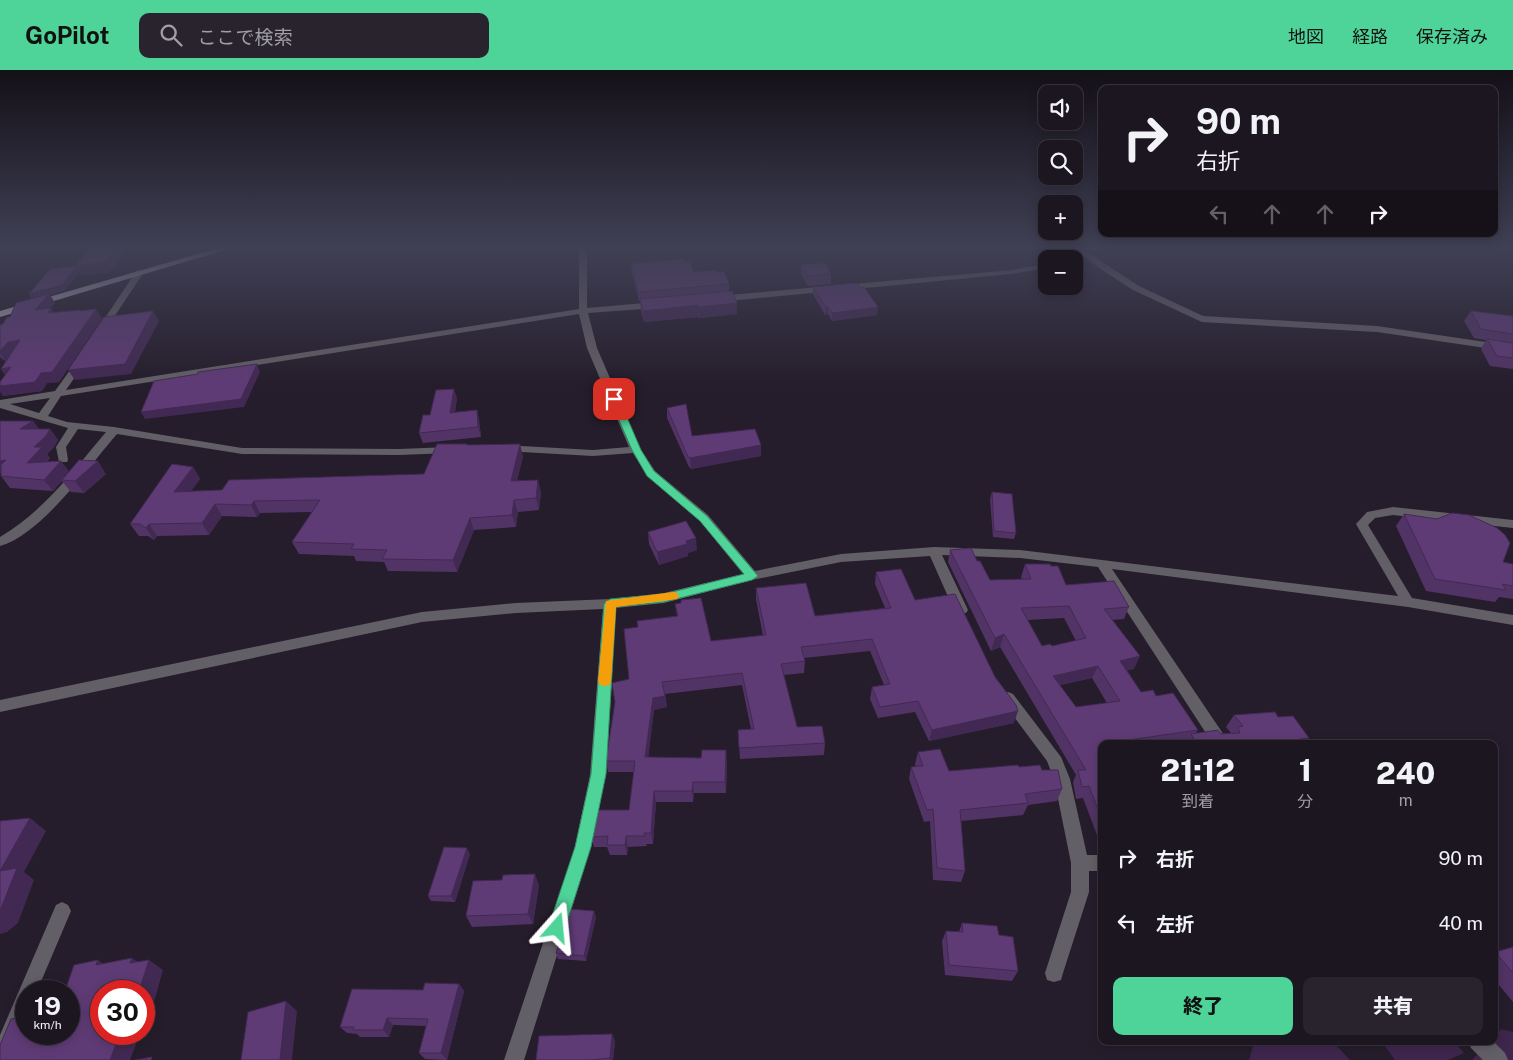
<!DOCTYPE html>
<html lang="ja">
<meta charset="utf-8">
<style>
body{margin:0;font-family:"Public Sans","Noto Sans JP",sans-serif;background:#29232d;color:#f1f3f6;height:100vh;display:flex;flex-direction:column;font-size:19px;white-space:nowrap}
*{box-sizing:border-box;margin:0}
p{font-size:16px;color:#a09fa5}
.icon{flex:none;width:28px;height:28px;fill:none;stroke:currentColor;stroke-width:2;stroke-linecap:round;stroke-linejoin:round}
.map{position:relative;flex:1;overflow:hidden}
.sheet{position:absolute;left:1098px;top:670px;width:400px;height:305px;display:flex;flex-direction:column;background:#1c1620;border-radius:10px;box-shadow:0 2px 12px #0003,0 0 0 1px #3a353e}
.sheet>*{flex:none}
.guide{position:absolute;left:1098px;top:15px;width:400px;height:152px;border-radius:10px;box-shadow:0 2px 12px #0003,0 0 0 1px #3a353e;background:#1c1620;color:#f1f3f6;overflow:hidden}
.tools{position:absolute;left:1038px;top:15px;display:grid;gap:10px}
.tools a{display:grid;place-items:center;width:45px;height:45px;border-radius:10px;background:#1c1620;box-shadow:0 2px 12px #0003,0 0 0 1px #3a353e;font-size:25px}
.speed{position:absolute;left:15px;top:910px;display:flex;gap:10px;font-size:25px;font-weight:700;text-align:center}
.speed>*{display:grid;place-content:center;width:65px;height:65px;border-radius:50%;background:#1c1620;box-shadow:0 2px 12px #0003,0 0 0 1px #3a353e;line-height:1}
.speed small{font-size:12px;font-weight:400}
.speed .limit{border:8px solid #d22;background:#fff;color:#111}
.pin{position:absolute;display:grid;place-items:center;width:42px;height:42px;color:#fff;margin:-21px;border-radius:10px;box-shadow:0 2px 8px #0006}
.me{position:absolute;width:55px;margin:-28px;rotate:18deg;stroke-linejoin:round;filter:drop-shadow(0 0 4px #0008)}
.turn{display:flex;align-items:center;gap:18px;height:105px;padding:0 15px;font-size:22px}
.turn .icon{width:65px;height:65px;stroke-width:2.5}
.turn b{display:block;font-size:35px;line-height:42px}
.lanes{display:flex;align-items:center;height:48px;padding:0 15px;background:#0003;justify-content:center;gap:25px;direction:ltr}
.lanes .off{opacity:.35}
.eta{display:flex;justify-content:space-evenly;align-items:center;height:85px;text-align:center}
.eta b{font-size:30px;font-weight:800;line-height:35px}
.primary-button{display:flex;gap:10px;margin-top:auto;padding:10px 15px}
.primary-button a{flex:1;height:58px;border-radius:10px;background:#4ed399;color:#111;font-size:20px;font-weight:800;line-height:58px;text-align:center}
.primary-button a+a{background:#29232d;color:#f1f3f6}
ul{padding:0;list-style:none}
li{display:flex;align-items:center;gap:15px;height:65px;padding:0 15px}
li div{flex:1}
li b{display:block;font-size:19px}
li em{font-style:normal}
header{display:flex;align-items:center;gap:30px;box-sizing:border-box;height:70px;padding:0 25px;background:#4ed399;color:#111}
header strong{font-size:24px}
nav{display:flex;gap:28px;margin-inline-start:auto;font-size:18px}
.search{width:350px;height:45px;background:#29232d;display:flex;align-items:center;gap:12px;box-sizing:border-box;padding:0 18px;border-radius:10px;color:#a09fa5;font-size:19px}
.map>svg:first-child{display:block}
</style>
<header>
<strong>GoPilot</strong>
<div class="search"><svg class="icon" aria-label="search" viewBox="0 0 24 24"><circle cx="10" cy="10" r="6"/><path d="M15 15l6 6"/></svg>ここで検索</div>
<nav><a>地図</a><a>経路</a><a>保存済み</a></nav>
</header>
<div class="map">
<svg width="1513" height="990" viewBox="0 0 1513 990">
<rect width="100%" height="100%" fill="#251d2b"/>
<!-- green -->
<path fill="#3e264d" d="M1501,959l12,3v28h-41l17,-19h5v-4z
M1269,971h63l18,19h-101l5,-18z
M1381,971h73l10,12 -16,7h-53z"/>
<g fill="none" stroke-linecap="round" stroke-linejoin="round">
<!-- minor -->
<path fill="#635f66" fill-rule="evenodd" d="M579,177h8v61l69,-6 4,3 -4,3 -68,5 9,35 44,102 14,21 53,44 47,56 86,-17 93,-7 86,3 378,46 -42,-72 11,-12 26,-5 120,13v8l-120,-13 -18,3 -7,7 44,73 101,17v10l-105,-18 -296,-38 118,175h-17l-115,-177 -78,-9 -78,-3 26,55 -2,3h-10l-2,-3 -24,-54 -89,6 -89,18 -88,23 -48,5 -10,167 -15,72 -67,213h-20l71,-213 15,-72 13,-166 -87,4 -94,9 -422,90v-12l422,-88 94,-9 94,-4 54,-6 79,-19 -43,-53 -53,-46 -14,-22 -40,3 -88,-5 -5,-3 5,-3 88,5 36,-3 -42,-99 -8,-34 -518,82 -13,20 19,6 47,5 128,21 157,1 51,-2 5,3 -5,3 -51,2 -157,-1 -125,-20c-28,32 -76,101 -117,112v-9c44,-26 74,-67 106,-105l-28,-3 -12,18 2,13 -1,2h-8l-3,-15 12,-19 -68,-20v-8l55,-9 23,-32 3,-1 5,3 -20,29 513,-81zM50,328l-11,15 -29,-9z
M1073,177h28l-14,5 52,34 64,30 174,10 136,20v6l-136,-20 -175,-10 -69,-32 -31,-20 -21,-16 -10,5h-10l15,-9z
M1046,194v4l-34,6 -294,28 -4,-3 4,-3 294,-26z
M137,200l7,2 -40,60h-6l-1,-2z
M1008,622l5,2 48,63 9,22 17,76h14v16h-12v21l-26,81 -2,7 -7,2 -7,-2 -2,-7 26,-81v-29l-17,-84 -7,-18 -44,-59 -2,-4 2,-4z
M62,832l6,3 3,6 -34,80h-11v28l-16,41h-10v-25l56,-130z
M1468,971h25l12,12 3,7h-25l-12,-12z"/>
<!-- major -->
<path fill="#a59cab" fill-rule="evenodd" d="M222,177h13l-235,70v-6z"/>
</g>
<!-- wall -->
<path fill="#523365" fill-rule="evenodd" d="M685,192l9,10h22l13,12v7l8,12v11l-38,4 -1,-1 -54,5 -3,-12 -1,-9h-1l-7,-27 -1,-10z
M801,195l30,9v10l-23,2 -7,-11z
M80,202l-15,18 -15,5 5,8 -5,5h1l3,5 28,-2 20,7 -43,64 -12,1 -5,8 -39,5 2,-21 -4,-6 5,-8 -4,-2 -2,-2v-32l3,-1 7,-7 22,-18 -3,-5z
M813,217l64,28 -45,6 -4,-7 -3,1 -12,-21z
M1471,241l42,5v53l-23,-3 -9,-17 5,-9 -12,-2 -10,-17z
M457,328l-2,14 22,-2 2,10 2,17 -58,6 -4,-10 11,-18z
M667,338l25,28 69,9v11l-70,13 -2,-2 -22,-49z
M33,351l6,8h11l8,11 -4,7 -7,7 3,4 -3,4 14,-1 8,11 37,2 -22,19 -13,-1 -9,-11 -9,10 -43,-3 -9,-12z
M467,374l1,1 55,11 -6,25 24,11 -2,18 -21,2 -2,15 -42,3 -17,42 -69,-1 -4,-9 -28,-1 -2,-5 -55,-2 -7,-12 20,-30 -52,1 -3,4 -35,-1 -13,19 -52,1 -3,4 -6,-4h-9l-9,-12 63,-57 7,12 -9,12 31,-1 202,-16z
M992,422l24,41 -2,6 -21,-2 -3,-38z
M1404,444l99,48 10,2v35l-14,-2 -4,5 -69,-11 -30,-65z
M648,462l49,18 -9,3v3l-29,9 -10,-21z
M950,480l27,11 13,19 32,-1 -1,-2 4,-13 26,2 15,19 63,22 -5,12 -12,1 22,49 -7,1 14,22 15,4 42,34 -2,3h35l-5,-6 8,-12 44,2 31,21 -4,6h-120v-1l-6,1h-78v91h-4l-14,-37 -7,1 -3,-17 3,-7 -76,-128 -9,4 -43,-89zM1064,548l12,23 -24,5h-10l-15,-26zM1092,608l15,25 -31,4 -16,-22z
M876,502l39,28 99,123 -85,18 -14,-29 -37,6 -8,-19 2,-12 12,-2 -14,-34 -66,7 1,3 -1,12 -20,2 13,52 28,16 -1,12 -84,4 -2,-29 13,-1 -9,-44 -77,9 2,13 -13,3 -6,47 79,4 -1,32h-32l-1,9h-37l-3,42h-7l1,2 -19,1 -1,8h-17l-3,-8h-13l-3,-10 38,-27 5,-38h-26l-2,-11 23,-82 9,-52 39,-11 -2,-12 36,37 52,-5 -7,-37v-11l59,28 70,-8 -10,-24z
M918,682l31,19 70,-4 23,3 20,19 -5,12 -29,4 -5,10 -62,6 4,50 -4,11 -28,-2 -3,-59 -6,1 -15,-43 2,-12h5l-1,-3z
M470,784l-15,48 -24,-1 -3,-5z
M539,815l-6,39 -61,3 -6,-11z
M596,847l-10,44 -28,-2 -2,-6z
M962,853l37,12 19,36 -6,10 -67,-6 -3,-34 4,-10 13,1z
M1513,877v55l-19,-23v-26z
M459,914l5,7 -17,69 -22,-1 -6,-6 7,-27 -33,-1 -4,12h-29l-3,-3 -10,-1 -7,-6 83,-37z
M612,964l3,8 -2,18h-77z"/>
<!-- shaded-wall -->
<path fill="#422953" d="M115,177h7l3,4 -16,22 -27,2 -6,-10z
M77,196l3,6 -15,18 -15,5 5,8 -14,16 -6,-9 -3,-10 -3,-6z
M737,233v11l-38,4 -1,-11z
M698,235v12l-54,5 -1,-11z
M826,237h2v7l-3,1z
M878,237l-1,8 -45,6v-8z
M51,238l6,9 -9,-4z
M96,239l6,9 -43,64 -12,1 -5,8 -39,5 -3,-4v-6l41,-13z
M153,241l6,10 -28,53 -56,6 -7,-10z
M20,270l-14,22 -6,-9v-7l8,-4z
M257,294l3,8 -16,35 -99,12 -4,-7z
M11,297l-4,11 -6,-9z
M454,319l3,9 -4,25 -3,-10z
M477,340l2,10 2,17 -3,-10z
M33,351l8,11 -21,-3z
M50,359l8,11 -4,7 -7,7 3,4 -14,17 -9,-12 7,-16z
M520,374l3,12 -9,37 -3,-12z
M761,375v11l-70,13 -1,-11z
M6,390l9,11 -15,2v-12z
M61,391l9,12 -8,7v1l-9,10 -9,-11z
M98,391l8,13 -22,19 -9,-12z
M193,397l7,12 -19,25 -7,-12z
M538,410l3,12 -2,18 -3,-12z
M514,430l4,12 -2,15 -4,-12z
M254,431l6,12 -3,4 -6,-12z
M215,434l7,12 -13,19 -7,-12z
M470,448l4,12 -17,42 -4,-12z
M149,454l8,12 -3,4 -8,-12z
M696,468l1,12 -9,3v3l-29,9 -2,-13z
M1004,564l-4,13 -9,4 4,-13z
M1140,586l-6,13 -20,4 6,-12z
M1098,596l-6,12 -44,10 5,-12z
M665,626l2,11 -13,3 -7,58 -2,-11 8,-59z
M1018,641l-4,12 -85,18 3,-11z
M726,680l1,11 -1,32 -1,-11z
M693,712l1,11 -1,9 -1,-11z
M654,721l2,11 -3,42 -2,-11z
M30,748l16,13 -22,41 10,8 -16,43 -11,9 -7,2v-63z
M626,766l2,11 -1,8 -2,-10z
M467,778l3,6 -15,48 -4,-6z
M535,804l4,11 -6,39 -5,-10z
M594,841l2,6 -10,44 -2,-5z
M132,888l14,10 3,-8 14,10 -17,61h-2v-40h-5l-9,-28z
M98,890l15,11 -17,-6z
M459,914l5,7 -17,69 -6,-7z
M286,931l11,10 -5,49h-12z
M387,948l6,7 -4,12 -6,-7z
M120,964h20l-10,26h-20z
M612,964l3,8 -2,18h-3v-2z"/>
<!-- building -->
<path fill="#5f3b76" stroke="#422953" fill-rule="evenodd" d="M91,177h24l-12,16 -27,2z
M684,189l1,3h5l4,10 21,-2 1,2 8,-1 5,13 -91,8 -7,-28z
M825,193l6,11 -23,2 -7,-11z
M77,196l-15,19 -33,9 21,-25z
M857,213l3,5 4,-1 14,20 -46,6 -4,-6h-2l-13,-20z
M732,221l5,12 -39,4v-2l-55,6 -3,-12z
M49,224l-14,16 16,-2 -3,5 33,-3 -1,1 16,-2 -44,63 -11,1 -6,9 -35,4v-4l11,-15 -10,2 19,-29 -12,2 -8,9v-26l3,-1 4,-7h3l6,-14z
M153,241l-28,53 -57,6 36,-53z
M1471,241l42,5v18l-32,-5z
M1487,269l26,4v15l-16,-2z
M257,294l-16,35 -100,13 13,-31 44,-7v-2z
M454,319l-4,24 27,-3 1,17 -59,6 4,-18h7l6,-25z
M686,334l6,32 63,-7 6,16 -71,13 -2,-1 -21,-49z
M0,351h33l-13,8h30l-4,7 -12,11h8l-15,16 34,-2 -17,19 -43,-4v-11l5,-5 -6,1z
M437,374h30v1l53,-1 -9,37 27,-1 -2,18 -22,2 -2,15 -42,3 -17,42 -71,-1 5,-9 -36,-1 3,-5 -62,-2 28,-42 -66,1 -3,4 -36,-1 -13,19 -53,1 -3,4 -6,-4h-10l42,-60 21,3 -19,25 48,-2 7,-10 195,-6z
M79,390l19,1 -23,20 -13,-1z
M992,422l20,2 4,39 -22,-2z
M1452,443l17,2 28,13 8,7 5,8 -7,19 10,2v22l-11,-2 4,6 -71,-11 -31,-65 33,5z
M686,451l10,17 -10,3 1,3 -30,8 -9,-20z
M971,478l6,13h3l10,19 41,-1 -6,-15h25l1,2h7l8,19 48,-4 15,26 -25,2 36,47 -20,5 21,31 12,-2 3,6 17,-3 25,37 -97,14v73l-12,-31 -7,1 -4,-17h8l-82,-136 -9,4 -45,-88zM1069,536l17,32 -34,8 -2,-2 -8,2 -21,-38zM1098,596l22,35 -44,6 -23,-31z
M901,499l14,31 40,-6 40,83 21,28 2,6 -86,19 -14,-29 -38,6 -8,-20 18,-3 -18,-45 -71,8 4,14 -24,3 16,63 25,-1 3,17 -86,5 -1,-18 16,-1 -12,-56 -80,9 3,14 -12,2 -8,59 56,1 1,-8h24l-1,32h-32l-1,9h-38l-3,42h-7l1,3h-19l-1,9h-18l1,-9 -17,1 5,-27h33l6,-49h-29l9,-59 -3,-19 17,-4 -5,-50 14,-2 -1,-6 41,-5 -3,-12 6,-1v-3l20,-2 10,43 55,-6 -10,-47 50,-5 9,33 76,-8 -15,-36z
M1275,642l3,5 15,-1 16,22 -9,1 3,5h-106l-6,-10 27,-4 3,4 19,-1 -2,-6 5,-1 -9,-11z
M940,679l9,22 69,-6 1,2 21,-2 2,5h16l4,19 -37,5 3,9 -68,7 5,61 -28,-3 -4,-59 -6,1 -16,-43 12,-1 -5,-14z
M30,748l-30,53 17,-3 -17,43v-90z
M444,777l23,1 -16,48h-23z
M535,804l-7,40 -62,2 7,-35 29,-1 1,-5z
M570,839l24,2 -10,45 -28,-3z
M962,853l35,3 2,9 14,2 5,34 -69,-6 -3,-34 17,1z
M1513,877v26l-18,-21z
M132,888l-2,5 19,-3 -10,31h-38v43h19l-10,26h-110v-15l11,-26 15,-3v18h43v-43h-4l9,-26 24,-5 -2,5z
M425,913l34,1 -18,69h-22l9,-34 -41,-1 -4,12h-30l1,-3h-14l12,-38 71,1z
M286,931l-6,59h-39l7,-48z
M612,964l-2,24 -20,2h-54l3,-24z
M152,987l-1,3h-16z"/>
<!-- sky -->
<linearGradient id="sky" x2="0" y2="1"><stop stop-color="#141018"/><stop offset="0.56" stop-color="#404055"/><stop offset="1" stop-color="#404055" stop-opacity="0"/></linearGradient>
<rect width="1513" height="316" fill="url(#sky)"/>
<!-- route -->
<path fill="#4ed399" stroke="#338963" d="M611,327h3l5,2 22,51 13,21 53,45 51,60 -6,4 -88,22 -48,5 -10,167 -15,73 -26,81 -3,6 -5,2 -6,-2 -3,-6 27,-81 16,-73 13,-170 6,-5 54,-5 80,-20 -44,-53 -53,-45 -15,-26 -22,-51z"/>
<!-- slow -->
<path fill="#f59e0b" d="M673,522l4,1 2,3 -2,3 -61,8 -5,74 -1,4 -5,1 -5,-1 -2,-4 8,-80z"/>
</svg>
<div class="tools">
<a><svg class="icon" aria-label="sound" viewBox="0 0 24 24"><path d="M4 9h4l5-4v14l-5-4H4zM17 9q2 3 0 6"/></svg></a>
<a><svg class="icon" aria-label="search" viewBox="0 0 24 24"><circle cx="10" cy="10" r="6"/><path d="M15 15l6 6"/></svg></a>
<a>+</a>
<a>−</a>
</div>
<div class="speed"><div>19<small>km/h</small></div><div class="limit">30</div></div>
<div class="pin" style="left:614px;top:329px;background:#d93025"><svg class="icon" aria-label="arrive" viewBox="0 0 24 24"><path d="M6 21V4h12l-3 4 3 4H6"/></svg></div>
<svg class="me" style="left:557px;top:858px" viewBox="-20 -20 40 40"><path d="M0-17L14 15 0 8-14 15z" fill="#4ed399" stroke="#fff" stroke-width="4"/></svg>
<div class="guide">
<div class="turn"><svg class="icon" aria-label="right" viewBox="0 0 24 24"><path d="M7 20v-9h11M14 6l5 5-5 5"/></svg><div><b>90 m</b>右折</div></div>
<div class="lanes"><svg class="icon off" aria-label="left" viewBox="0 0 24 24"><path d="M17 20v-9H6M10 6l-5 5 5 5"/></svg><svg class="icon off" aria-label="ahead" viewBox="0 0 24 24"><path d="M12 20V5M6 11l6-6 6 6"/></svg><svg class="icon off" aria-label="ahead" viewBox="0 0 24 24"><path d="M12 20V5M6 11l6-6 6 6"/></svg><svg class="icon" aria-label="right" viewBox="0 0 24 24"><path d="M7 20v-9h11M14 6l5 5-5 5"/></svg></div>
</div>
<section class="sheet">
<div class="eta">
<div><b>21:12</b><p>到着</p></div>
<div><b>1</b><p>分</p></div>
<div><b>240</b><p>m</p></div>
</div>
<ul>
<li><svg class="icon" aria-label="right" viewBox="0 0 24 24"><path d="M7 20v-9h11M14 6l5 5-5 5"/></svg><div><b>右折</b></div><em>90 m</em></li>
<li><svg class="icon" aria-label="left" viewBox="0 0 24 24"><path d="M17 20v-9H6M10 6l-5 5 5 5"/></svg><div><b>左折</b></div><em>40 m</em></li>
</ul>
<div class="primary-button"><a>終了</a><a>共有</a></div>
</section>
</div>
